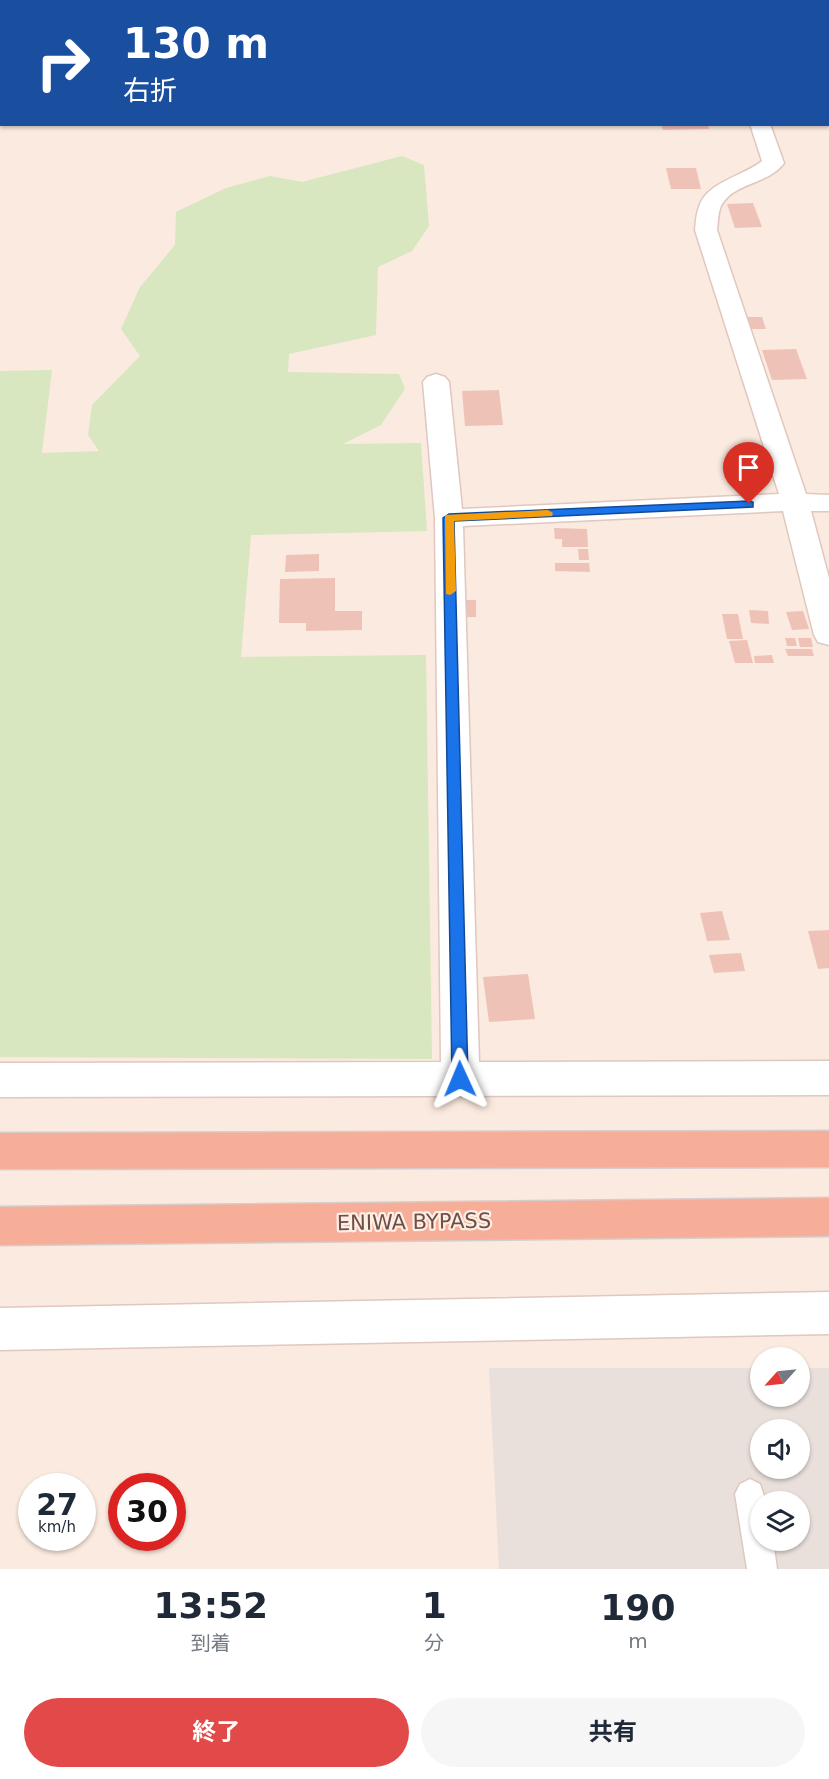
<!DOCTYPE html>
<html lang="ja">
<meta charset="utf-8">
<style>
body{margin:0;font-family:"DejaVu Sans","Noto Sans JP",sans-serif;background:#f6f6f7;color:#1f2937;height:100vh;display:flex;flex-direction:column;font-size:22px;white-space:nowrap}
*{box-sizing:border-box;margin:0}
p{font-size:20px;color:#747a83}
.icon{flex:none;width:33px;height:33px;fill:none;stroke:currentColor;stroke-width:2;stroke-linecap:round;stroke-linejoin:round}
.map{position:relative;height:1569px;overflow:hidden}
.sheet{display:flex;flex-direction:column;background:#fff;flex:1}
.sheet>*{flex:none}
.banner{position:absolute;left:0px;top:0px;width:830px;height:126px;box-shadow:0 2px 4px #0004;background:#1a4fa0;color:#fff;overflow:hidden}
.needle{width:39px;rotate:243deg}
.fabs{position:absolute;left:750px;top:1347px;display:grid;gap:12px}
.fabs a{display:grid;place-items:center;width:60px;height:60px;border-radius:50%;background:#fff;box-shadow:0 2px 4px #0004;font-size:30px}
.speed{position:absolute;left:18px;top:1473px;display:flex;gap:12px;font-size:30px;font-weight:700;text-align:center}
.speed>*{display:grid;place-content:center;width:78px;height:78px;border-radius:50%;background:#fff;box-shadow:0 2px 4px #0004;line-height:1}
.speed small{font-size:15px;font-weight:400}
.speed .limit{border:9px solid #d22;background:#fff;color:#111}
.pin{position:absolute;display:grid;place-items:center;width:51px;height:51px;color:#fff;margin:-62px -26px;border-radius:50% 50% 50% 0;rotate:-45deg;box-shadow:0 0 6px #0007}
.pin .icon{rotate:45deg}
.me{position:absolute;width:66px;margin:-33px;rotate:359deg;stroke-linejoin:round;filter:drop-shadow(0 0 4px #0008)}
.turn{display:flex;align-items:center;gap:21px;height:126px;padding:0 24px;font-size:27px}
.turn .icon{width:78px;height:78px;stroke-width:2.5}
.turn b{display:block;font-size:42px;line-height:51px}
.eta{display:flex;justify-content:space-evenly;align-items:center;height:102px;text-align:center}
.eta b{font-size:36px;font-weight:700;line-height:42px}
.primary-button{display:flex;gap:12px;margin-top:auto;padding:12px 24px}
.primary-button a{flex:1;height:69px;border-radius:36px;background:#e14a48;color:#fff;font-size:24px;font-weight:700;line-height:69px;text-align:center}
.primary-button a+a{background:#f6f6f7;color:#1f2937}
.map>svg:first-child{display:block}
</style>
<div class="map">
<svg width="829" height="1569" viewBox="0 0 829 1569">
<rect width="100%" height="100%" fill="#fbeadf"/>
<!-- industrial -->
<path fill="#e9dfdb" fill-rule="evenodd" d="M489,1368h271v28h40v-28h29v201h-330zM760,1430h40v38h-40zM760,1502h40v38h-40z"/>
<!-- green -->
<path fill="#d8e7bf" d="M402,156l22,9 5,61 -17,25 -34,16 -2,68 -87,19 -1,18 111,2 6,15 -24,36 -38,19 78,-1 6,88 -176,4 -10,122 185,-2 6,404 -432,-2v-686l52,-1 -10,83 57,-2 -11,-16 4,-30 48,-49 -19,-27 19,-42 35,-42 1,-33 50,-24 44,-12 32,6z"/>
<!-- building -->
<path fill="#efc2b8" d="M661,124h47l1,5 -46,1z
M666,168h30l5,21h-30z
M753,203l9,24 -27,1 -8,-24z
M747,317h15l4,12h-15z
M796,349l11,30 -35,1 -10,-30z
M499,390l4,35 -38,1 -3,-35z
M554,528l33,1 1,18h-26v-8h-7z
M578,549h10l1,11h-10z
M319,554v17l-34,1 1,-17z
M555,563h34l1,9 -35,-1z
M335,578v33h27v19l-56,1v-8h-27l1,-44z
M462,600h14v17h-13z
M749,610l19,1 1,13 -18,-1z
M803,611l6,18 -17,1 -6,-18z
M722,614h16l5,25h-16z
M785,638h10l2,8h-10z
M798,638h13l2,9h-13z
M747,640l6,23h-18l-6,-22z
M785,649h27l2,7h-26z
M772,655l2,8h-19l-1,-7z
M722,911l8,29 -23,1 -7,-28z
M829,930v38l-11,1 -10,-38z
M741,953l4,18 -31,2 -5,-18z
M528,974l7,45 -46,3 -6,-45z"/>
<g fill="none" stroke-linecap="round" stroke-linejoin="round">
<defs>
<path id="service" d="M750,1479l10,5 6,18h-6v38h13l4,29h-30l-12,-75 5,-10z"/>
<path id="minor" d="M711,0h18v2h-18z
M750,124h20l14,39c-16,22 -50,19 -63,43 -3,6 -3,17 -4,24l89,264 23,1v16h-18l18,67v67l-11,-3 -4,-7 -31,-124 -320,15 16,536 350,-1v34l-829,2v-34l441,-1 -6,-544 -12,-136 4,-5 9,-3 9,3 4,5 13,127 317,-15 -84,-264c1,-8 1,-16 4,-23 7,-25 45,-31 63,-46z
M829,1292v42l-829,16v-42z"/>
<path id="trunk" d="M829,1131v36l-829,2v-36z
M829,1198v38l-829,9v-38z"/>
</defs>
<!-- service casing -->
<use href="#service" stroke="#e0c7bf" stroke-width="3"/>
<!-- minor casing -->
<use href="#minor" stroke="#e0c7bf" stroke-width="3"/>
<!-- trunk casing -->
<use href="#trunk" stroke="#d7cdcc" stroke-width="3"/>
<!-- service -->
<use href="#service" fill="#fff" fill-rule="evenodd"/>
<!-- minor -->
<use href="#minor" fill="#fff" fill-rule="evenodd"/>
<!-- trunk -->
<use href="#trunk" fill="#f6ae98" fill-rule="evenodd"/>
</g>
<!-- route -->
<path fill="#1a73e8" stroke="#114b97" stroke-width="1.5" d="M749,501l4,1v5l-299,14 14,558 -2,5 -6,2 -6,-2 -2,-5 -9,-561 6,-4z"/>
<!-- slow -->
<path fill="#f59e0b" d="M548,510l5,3 -1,3 -98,5 2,70 -6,4 -4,-1 -1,-79z"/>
<g text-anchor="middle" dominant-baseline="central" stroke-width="4.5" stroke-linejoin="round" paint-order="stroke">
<!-- near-street labels -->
<g font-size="21" fill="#704e48" stroke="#feefe4">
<text transform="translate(414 1222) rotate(-1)">ENIWA BYPASS</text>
</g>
</g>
</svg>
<div class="fabs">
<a><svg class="needle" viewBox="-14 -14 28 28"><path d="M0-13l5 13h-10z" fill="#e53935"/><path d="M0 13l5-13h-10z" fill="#747a83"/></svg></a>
<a><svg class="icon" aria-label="sound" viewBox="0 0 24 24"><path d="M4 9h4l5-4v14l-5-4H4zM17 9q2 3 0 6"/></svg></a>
<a><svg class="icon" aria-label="layers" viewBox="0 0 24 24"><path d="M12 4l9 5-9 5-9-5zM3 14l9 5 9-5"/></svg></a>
</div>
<div class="speed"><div>27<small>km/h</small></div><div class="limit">30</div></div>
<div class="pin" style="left:749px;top:504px;background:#d93025"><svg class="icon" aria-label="arrive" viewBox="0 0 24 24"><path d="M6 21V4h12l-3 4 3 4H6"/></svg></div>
<svg class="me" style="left:460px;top:1079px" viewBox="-20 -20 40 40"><path d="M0-17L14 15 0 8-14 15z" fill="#1a73e8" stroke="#fff" stroke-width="4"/></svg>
<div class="banner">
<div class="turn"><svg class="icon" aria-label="right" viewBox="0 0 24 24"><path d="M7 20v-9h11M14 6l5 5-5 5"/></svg><div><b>130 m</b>右折</div></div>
</div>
</div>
<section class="sheet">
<div class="eta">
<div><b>13:52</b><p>到着</p></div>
<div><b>1</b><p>分</p></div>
<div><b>190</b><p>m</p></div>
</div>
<div class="primary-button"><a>終了</a><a>共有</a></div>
</section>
